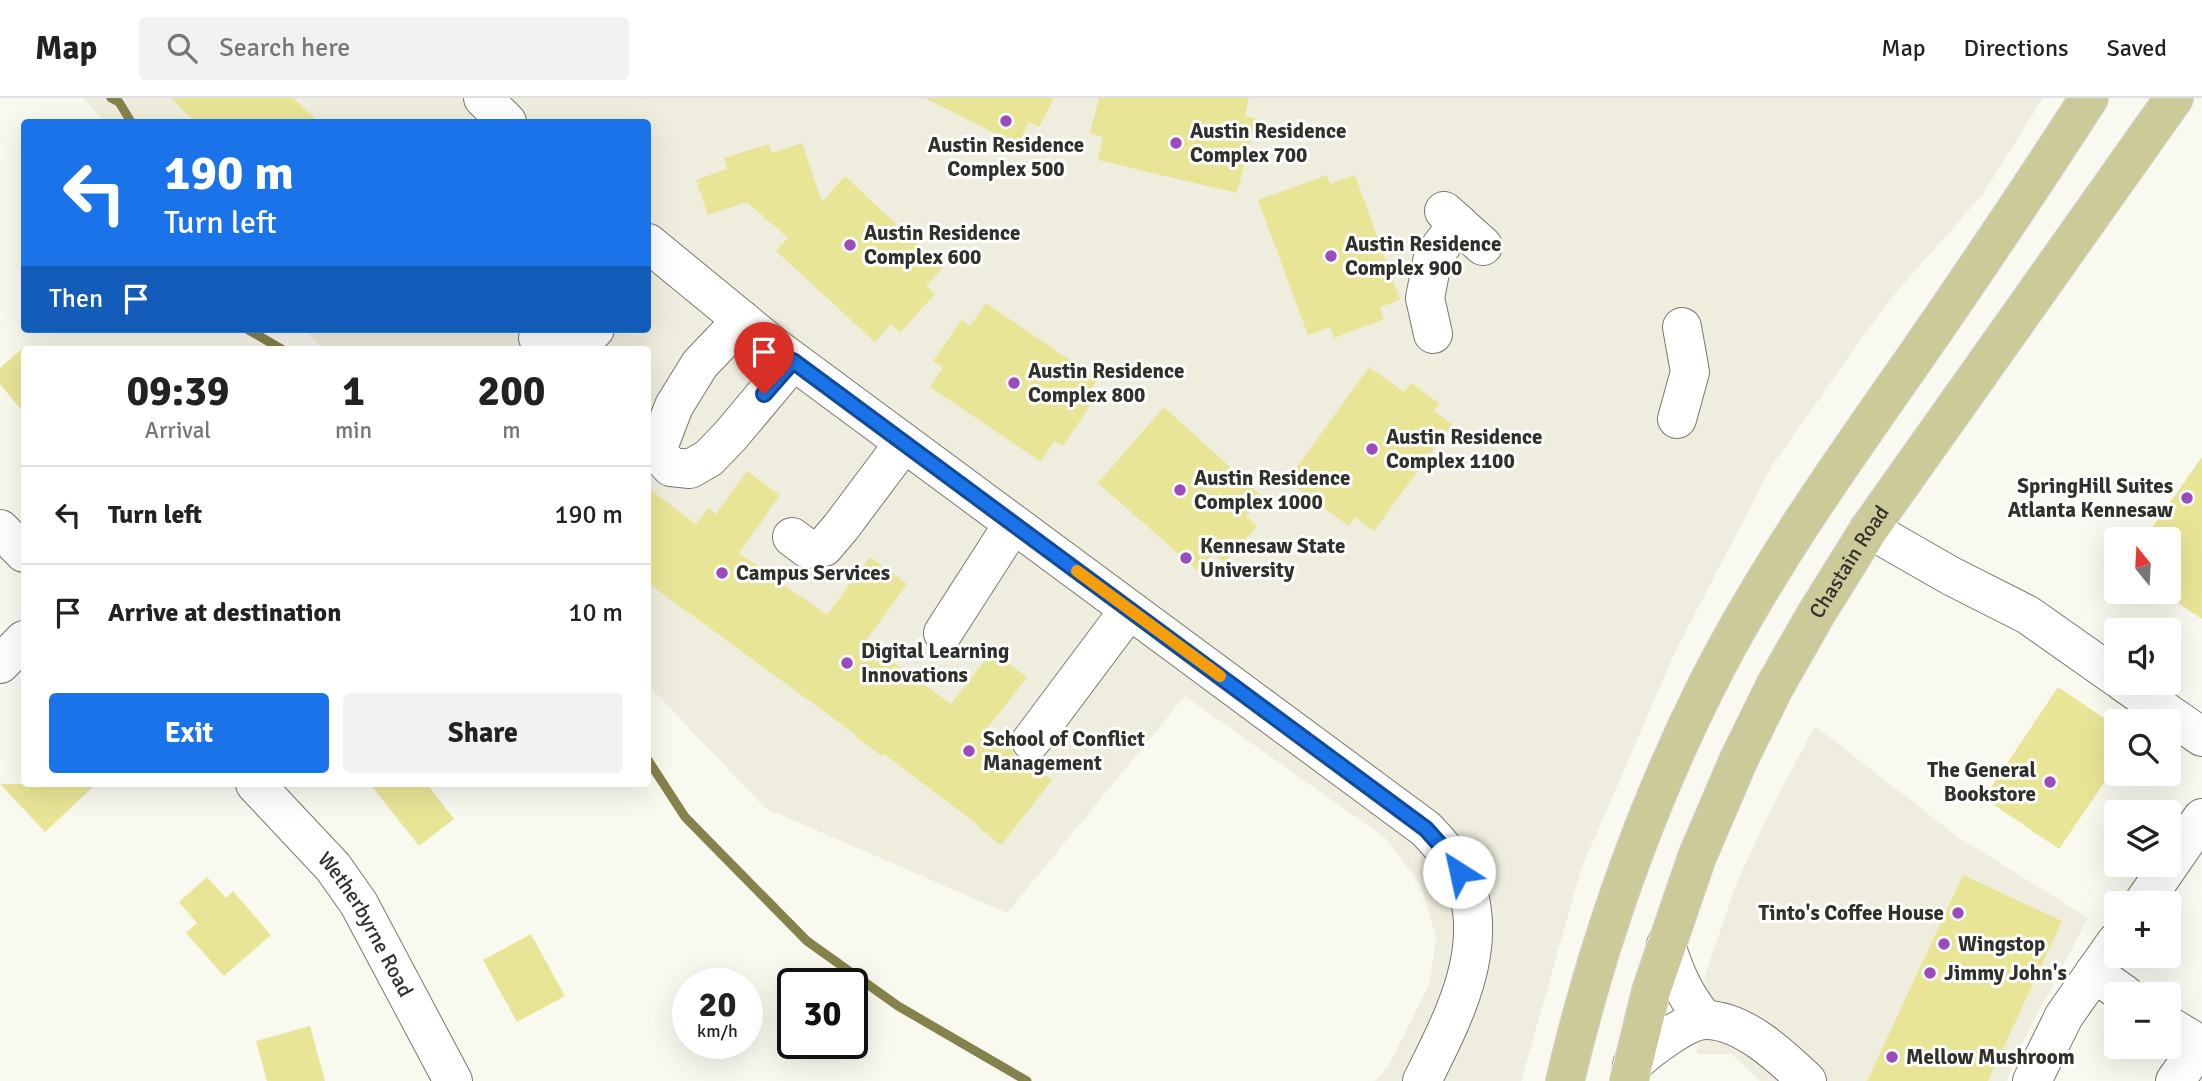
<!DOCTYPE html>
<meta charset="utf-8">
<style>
body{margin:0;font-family:Signika,sans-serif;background:#f2f2f2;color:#222;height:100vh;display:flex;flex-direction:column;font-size:26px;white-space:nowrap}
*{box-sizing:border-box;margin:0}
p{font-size:23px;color:#767676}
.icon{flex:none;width:38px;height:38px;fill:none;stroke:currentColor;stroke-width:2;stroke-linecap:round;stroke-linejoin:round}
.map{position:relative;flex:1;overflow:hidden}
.drawer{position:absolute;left:21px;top:248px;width:630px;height:441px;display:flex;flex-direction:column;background:#fff;border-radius:7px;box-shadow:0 7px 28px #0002}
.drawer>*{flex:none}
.banner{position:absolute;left:21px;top:21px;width:630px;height:214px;border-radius:7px;box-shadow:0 7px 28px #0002;background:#1a73e8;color:#fff;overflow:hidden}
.needle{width:46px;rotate:342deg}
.tools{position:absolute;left:2104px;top:429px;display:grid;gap:14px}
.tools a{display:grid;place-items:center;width:77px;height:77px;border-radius:7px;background:#fff;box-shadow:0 7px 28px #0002;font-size:35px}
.speed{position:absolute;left:672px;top:870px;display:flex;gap:14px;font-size:35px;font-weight:700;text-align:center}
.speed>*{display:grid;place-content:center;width:91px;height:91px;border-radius:50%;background:#fff;box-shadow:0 7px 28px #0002;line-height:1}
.speed small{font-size:18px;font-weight:400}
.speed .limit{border:4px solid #111;border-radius:10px;background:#fff;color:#111}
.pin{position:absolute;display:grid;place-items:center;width:60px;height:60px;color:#fff;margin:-72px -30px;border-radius:50% 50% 50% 0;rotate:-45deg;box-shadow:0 0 7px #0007}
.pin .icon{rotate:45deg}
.me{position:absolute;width:77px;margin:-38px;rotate:325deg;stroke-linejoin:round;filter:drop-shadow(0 0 5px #0008)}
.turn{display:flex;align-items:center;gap:24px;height:147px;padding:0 28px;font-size:32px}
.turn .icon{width:91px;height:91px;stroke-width:2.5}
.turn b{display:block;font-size:49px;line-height:60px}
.then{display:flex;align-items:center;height:66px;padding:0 28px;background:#0003;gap:14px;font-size:26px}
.eta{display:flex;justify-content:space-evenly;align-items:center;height:119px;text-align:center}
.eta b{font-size:42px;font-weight:700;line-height:49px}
.action{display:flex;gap:14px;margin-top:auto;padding:14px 28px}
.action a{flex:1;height:80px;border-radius:7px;background:#1a73e8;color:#fff;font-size:28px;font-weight:700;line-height:80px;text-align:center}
.action a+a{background:#f2f2f2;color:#222}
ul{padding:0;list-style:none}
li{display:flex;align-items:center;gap:21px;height:98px;padding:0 28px;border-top:2px solid #e0e0e0}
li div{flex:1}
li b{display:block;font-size:26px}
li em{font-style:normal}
header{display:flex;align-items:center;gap:42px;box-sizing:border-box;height:98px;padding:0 35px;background:#fff;border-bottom:2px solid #e0e0e0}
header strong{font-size:33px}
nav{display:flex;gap:38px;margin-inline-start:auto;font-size:24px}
.search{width:490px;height:63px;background:#f2f2f2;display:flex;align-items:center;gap:18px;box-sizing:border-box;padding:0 24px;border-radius:7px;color:#767676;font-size:26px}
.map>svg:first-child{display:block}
</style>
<header>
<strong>Map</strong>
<div class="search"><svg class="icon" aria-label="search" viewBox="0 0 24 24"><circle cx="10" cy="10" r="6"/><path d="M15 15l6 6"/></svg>Search here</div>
<nav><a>Map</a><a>Directions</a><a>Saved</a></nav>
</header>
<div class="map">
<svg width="2202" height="983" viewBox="0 0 2202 983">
<rect width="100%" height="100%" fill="#f9f9f0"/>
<!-- built -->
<path fill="#efeede" d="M82,0h1961l-60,96 -96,109 -114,161 -98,188 -93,215 -61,214h-146l13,-14 42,-85 6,-45 -15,-52 -36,-47 -200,-142 -178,217 -242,-105 -117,-123v-335h-324l-20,-21h344v-207h-543z
M1815,628l143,111 130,81 -66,126 -15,37h-247l-29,-27h-34l8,-79 32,-93 32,-69z"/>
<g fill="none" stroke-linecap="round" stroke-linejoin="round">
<!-- stream -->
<path stroke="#85824b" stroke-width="9" d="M111,0l8,4 12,20
M247,231l36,21
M648,662l37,57 122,124 91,65 129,75"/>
</g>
<!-- building -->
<path fill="#e9e597" d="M171,0h122l26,24h-124z
M925,0h129l-15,29 -10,-5 -11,23z
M1099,0h150l-4,18 11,3 -19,74 -139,-33 5,-23 -13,-4z
M802,45l20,59 23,-26 98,92 -17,18 9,8 -35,39 -9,-9 -16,18 -99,-91 12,-13 -41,-36 -39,13 -12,-35 31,-11 -3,-11 45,-14 3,9z
M1327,77l3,9 25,-9 45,125 -20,7 4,12 -50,19 -4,-11 -22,8 -50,-135z
M986,205l112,76 -13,19 7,5 -29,43 -9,-5 -13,21 -111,-75 13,-19 -10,-7 29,-42 8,7z
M24,249v66l-24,-29v-16z
M1369,269l35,25 7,-9 28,20 -5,8 18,13 -78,107 -19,-14 -6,9 -62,-45z
M1164,309l99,90 -17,19 11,10 -33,37 -11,-10 -15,18 -100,-88z
M2202,359v162l-34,-23v-57h-24z
M747,373l33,24 -41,58 88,62 43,-58 37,27 -42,58 86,62 41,-53 35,26 -41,53 25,19 6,9 12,5 23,17 -51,65 -23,-18 1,-1 -95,-72 -2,2 -27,-20 1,-1 -208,-152v-95l48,36 12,-16 8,6z
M2058,589l58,39v39l-57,84 -75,-51z
M0,686h96l-51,48z
M370,686h57l27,35 -35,27z
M1963,777l99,46 -74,160h-121z
M207,779l19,21 7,-7 38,44 -47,41 -38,-43 11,-10 -18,-21z
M531,836l34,62 -48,26 -34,-62z
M310,928l15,55h-58l-11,-40z"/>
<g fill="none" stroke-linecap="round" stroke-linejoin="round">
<defs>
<g id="minor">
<path d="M483,0l24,24"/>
<path d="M1444,113l39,35"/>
<path d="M648,145l128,105 650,481c17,18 35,38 42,62 19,66 -18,133 -46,190"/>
<path d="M742,222l-42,44 -26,42 -15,39v9l12,13 19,2 19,-11 22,-23 62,-74"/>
<path d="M1433,236l-8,-36 8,-41 25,-34"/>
<path d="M538,240l20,12"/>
<path d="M575,252l20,-21"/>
<path d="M1677,321l13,-47 -8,-45"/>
<path d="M0,431l24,24"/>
<path d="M1869,431l82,47 77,39 88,62"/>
<path d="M792,439l16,12 16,-2 17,-20 63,-84"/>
<path d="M943,535l70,-109"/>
<path d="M0,566l24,-24"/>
<path d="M2123,584l79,55"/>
<path d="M1031,643l98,-131"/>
<path id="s1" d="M255,686l78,83 26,37 94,177"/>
<path d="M2143,805l59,-85"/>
<path d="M1666,847c9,28 19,52 39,75"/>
<path d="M2094,875l30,21"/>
<path d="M2168,927l21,13 4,18 -18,25"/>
<path d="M1632,967c15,-14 54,-45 74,-45 37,0 76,37 101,61"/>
<path d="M2032,983l32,-65 52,-74"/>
</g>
<g id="major">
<path d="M1565,983c32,-136 78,-267 140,-392 57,-114 132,-220 205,-324 61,-88 121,-177 179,-267"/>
<path id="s2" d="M1629,983l22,-90 46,-134 42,-98 36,-73 41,-72 53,-85 305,-431"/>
</g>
</defs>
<!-- minor casing -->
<use href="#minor" stroke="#787870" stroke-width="40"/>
<!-- major casing -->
<use href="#major" stroke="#d6d6d5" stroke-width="40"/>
<!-- minor -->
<use href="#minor" stroke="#fff" stroke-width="38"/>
<!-- major -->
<use href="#major" stroke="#cdca9a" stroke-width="38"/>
</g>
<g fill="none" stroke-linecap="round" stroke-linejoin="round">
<defs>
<path id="route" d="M764,296l29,-33 633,468 25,28 8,15"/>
</defs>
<!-- route casing -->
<use href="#route" stroke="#114b97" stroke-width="18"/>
<!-- route -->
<use href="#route" stroke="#1a73e8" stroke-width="12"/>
<!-- slow -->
<path stroke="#f59e0b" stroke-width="12" d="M1077,473l143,105"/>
</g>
<!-- markers -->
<g fill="#9d4bbb" stroke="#fffffe" stroke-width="2.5">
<circle cx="1006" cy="23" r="7"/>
<circle cx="1176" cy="45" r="7"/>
<circle cx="850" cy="147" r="7"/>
<circle cx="1331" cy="158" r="7"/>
<circle cx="1014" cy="285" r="7"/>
<circle cx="1372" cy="351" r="7"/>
<circle cx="1180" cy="392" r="7"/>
<circle cx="2187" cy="400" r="7"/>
<circle cx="1186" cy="460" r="7"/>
<circle cx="722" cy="475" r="7"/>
<circle cx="847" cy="565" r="7"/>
<circle cx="969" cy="653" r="7"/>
<circle cx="2050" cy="684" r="7"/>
<circle cx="1958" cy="815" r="7"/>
<circle cx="1944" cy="846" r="7"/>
<circle cx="1930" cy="875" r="7"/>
<circle cx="1892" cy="959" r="7"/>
</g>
<g text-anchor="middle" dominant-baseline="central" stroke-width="6" stroke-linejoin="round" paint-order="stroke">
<!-- poi labels -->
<g font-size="21" font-weight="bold" fill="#30302c" stroke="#fffffe" text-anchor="start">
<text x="1190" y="33">Austin Residence<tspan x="1190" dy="24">Complex 700</tspan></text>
<text x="1006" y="47" text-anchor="middle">Austin Residence<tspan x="1006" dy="24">Complex 500</tspan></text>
<text x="864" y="135">Austin Residence<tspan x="864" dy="24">Complex 600</tspan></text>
<text x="1345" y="146">Austin Residence<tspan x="1345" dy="24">Complex 900</tspan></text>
<text x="1028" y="273">Austin Residence<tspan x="1028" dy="24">Complex 800</tspan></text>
<text x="1386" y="339">Austin Residence<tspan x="1386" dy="24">Complex 1100</tspan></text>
<text x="1194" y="380">Austin Residence<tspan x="1194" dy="24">Complex 1000</tspan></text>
<text x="2173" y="388" text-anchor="end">SpringHill Suites<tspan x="2173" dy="24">Atlanta Kennesaw</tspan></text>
<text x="1200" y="448">Kennesaw State<tspan x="1200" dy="24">University</tspan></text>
<text x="736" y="475">Campus Services</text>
<text x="861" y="553">Digital Learning<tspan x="861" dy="24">Innovations</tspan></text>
<text x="983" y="641">School of Conflict<tspan x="983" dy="24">Management</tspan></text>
<text x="2036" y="672" text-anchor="end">The General<tspan x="2036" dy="24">Bookstore</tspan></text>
<text x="1944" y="815" text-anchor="end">Tinto's Coffee House</text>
<text x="1958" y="846">Wingstop</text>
<text x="1944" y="875">Jimmy John's</text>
<text x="1906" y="959">Mellow Mushroom</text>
</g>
<!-- street labels -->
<g font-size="21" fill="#30302c" stroke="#fffffe">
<text stroke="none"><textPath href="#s2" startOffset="567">Chastain Road</textPath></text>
<text stroke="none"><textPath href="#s1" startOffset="180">Wetherbyrne Road</textPath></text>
</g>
</g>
</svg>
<div class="tools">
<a><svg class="needle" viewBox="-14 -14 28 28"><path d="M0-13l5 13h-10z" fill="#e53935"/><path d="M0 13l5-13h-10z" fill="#767676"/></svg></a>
<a><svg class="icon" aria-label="sound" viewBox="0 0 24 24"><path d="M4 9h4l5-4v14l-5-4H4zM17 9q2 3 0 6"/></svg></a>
<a><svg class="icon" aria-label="search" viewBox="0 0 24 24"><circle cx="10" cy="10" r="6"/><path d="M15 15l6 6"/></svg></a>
<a><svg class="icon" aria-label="layers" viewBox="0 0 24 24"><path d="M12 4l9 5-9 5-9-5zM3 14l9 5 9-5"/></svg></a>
<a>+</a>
<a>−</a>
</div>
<div class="speed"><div>20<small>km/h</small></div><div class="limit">30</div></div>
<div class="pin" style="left:764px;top:296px;background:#d93025"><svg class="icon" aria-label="arrive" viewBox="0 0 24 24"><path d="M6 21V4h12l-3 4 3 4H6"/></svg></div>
<svg class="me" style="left:1459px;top:774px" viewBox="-20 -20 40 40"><circle r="19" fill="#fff"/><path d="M0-13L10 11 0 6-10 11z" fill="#1a73e8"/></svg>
<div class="banner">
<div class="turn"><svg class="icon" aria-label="left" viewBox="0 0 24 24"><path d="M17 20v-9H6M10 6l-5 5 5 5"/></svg><div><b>190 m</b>Turn left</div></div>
<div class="then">Then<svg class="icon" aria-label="arrive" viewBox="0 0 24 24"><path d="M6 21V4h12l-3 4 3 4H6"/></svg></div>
</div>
<section class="drawer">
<div class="eta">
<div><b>09:39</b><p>Arrival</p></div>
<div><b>1</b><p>min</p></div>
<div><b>200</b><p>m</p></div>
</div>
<ul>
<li><svg class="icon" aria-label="left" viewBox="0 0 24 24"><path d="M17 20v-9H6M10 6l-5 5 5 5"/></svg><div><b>Turn left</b></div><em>190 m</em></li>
<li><svg class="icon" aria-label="arrive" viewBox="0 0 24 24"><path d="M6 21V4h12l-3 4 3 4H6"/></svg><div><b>Arrive at destination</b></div><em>10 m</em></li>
</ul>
<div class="action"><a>Exit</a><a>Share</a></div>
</section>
</div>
